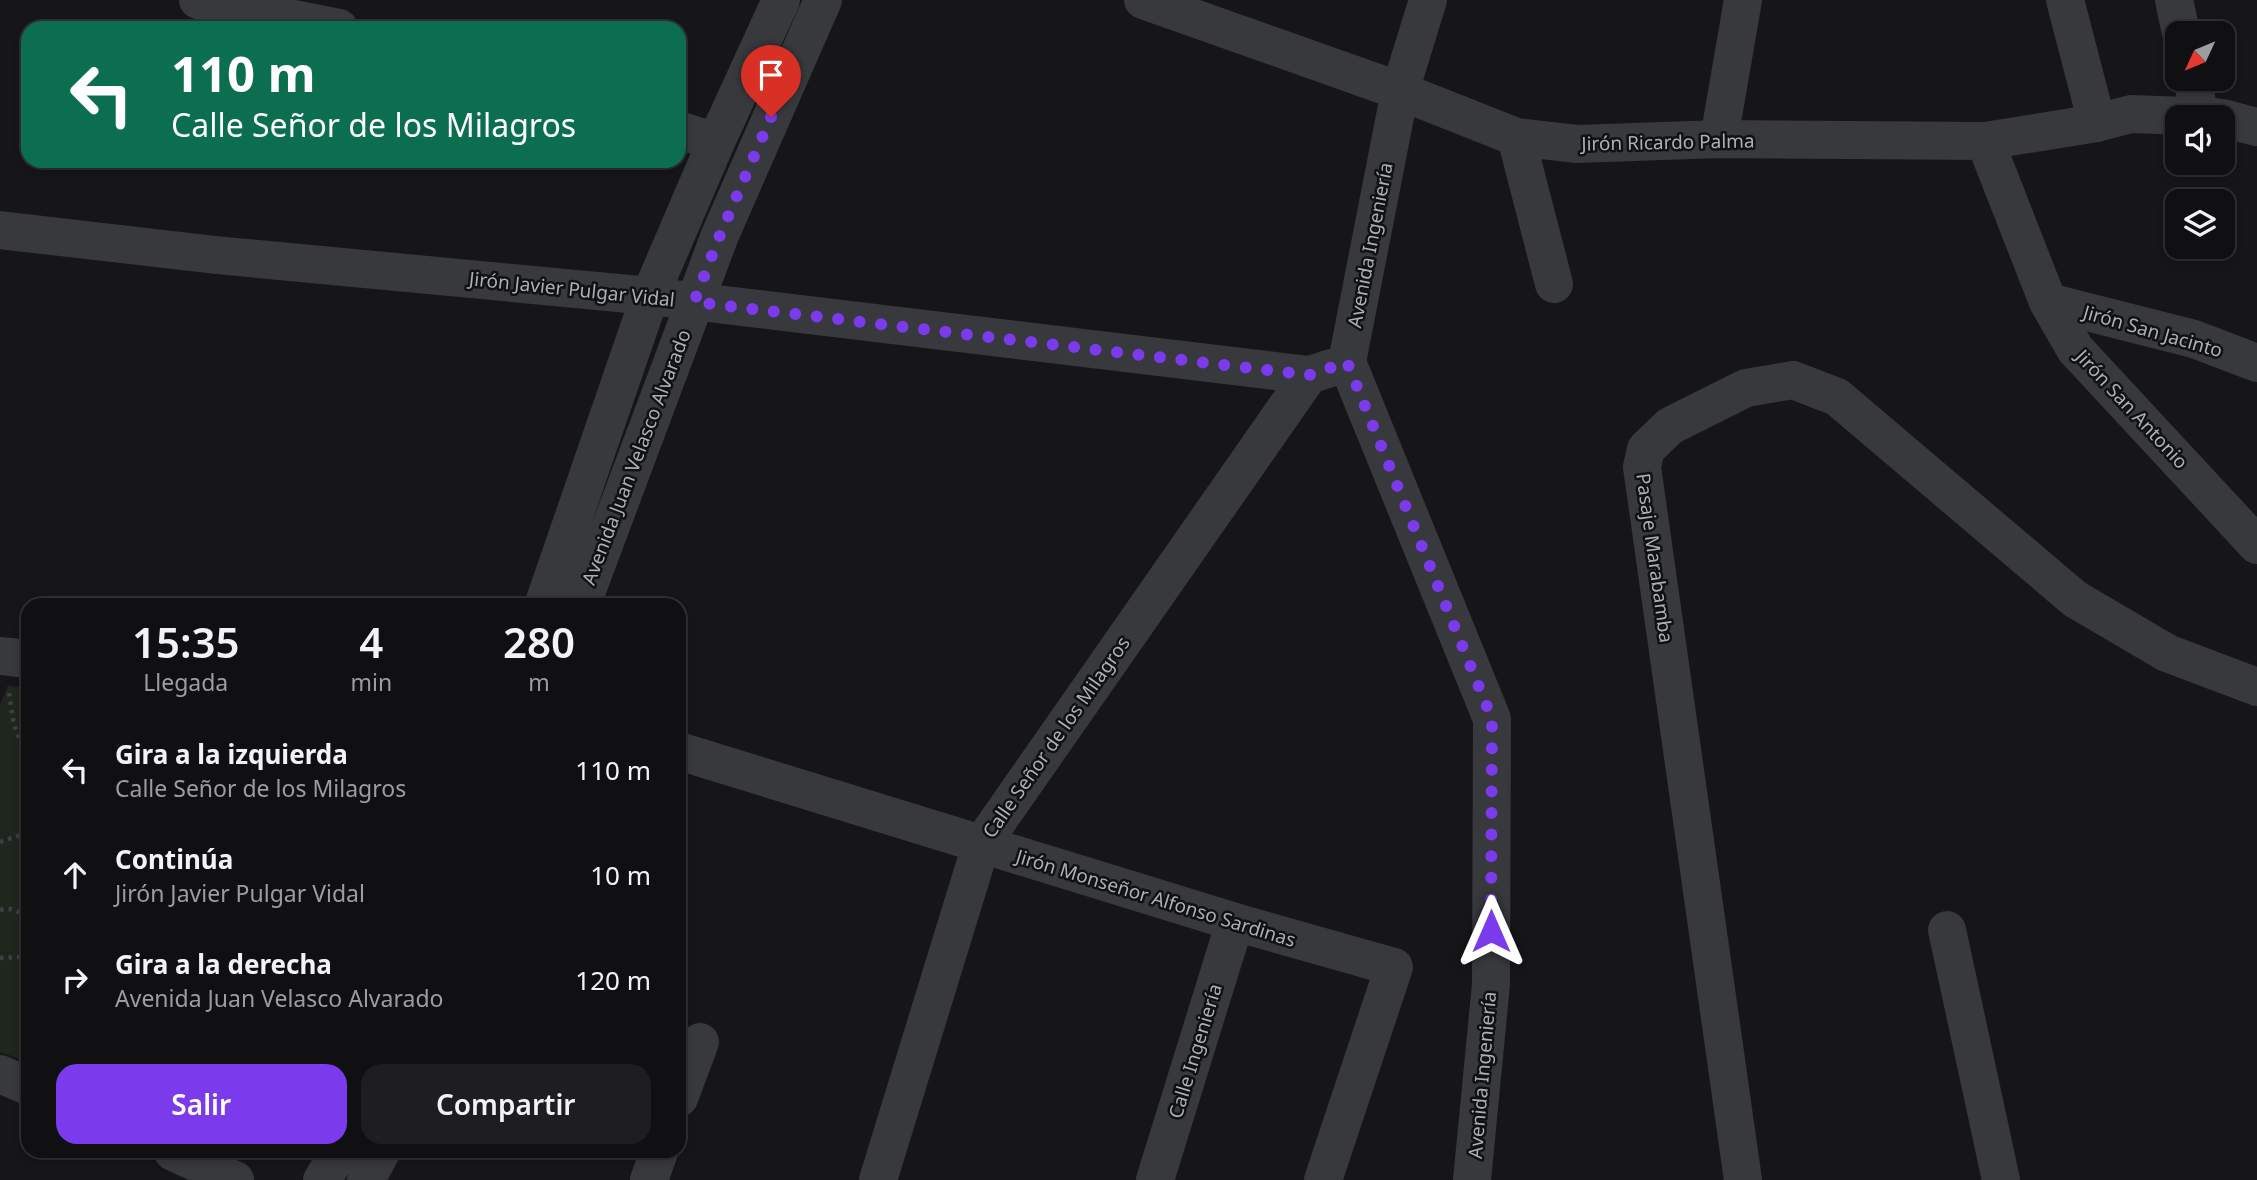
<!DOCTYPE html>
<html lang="es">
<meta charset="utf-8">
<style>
body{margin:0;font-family:"Noto Sans",sans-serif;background:#1e1e20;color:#f1f3f6;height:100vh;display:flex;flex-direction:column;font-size:26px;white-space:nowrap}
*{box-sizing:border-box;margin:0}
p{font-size:23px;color:#9c9d9f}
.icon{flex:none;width:38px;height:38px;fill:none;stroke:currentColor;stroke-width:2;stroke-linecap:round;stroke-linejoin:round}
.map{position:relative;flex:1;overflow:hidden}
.panel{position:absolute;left:21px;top:598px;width:665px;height:560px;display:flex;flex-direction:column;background:#101012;border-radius:21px;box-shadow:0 4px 10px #0003,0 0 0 2px #303032}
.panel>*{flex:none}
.hud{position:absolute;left:21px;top:21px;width:665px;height:147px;border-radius:21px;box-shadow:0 4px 10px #0003,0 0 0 2px #303032;background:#0b6e4f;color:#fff;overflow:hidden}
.needle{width:46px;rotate:226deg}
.tools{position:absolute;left:2165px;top:21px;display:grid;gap:14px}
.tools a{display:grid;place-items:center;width:70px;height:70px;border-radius:14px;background:#101012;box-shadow:0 4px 10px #0003,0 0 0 2px #303032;font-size:35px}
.pin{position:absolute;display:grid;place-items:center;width:60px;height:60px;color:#fff;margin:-72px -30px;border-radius:50% 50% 50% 0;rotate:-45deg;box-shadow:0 0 7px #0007}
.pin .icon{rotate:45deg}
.me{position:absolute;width:77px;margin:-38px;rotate:0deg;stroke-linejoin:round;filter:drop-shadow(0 0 5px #0008)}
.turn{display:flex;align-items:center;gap:24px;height:147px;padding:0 35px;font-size:32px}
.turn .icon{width:91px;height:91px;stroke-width:2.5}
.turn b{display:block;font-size:49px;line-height:60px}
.eta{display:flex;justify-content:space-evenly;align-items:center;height:119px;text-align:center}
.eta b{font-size:42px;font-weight:600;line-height:49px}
.action{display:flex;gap:14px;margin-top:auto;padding:14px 35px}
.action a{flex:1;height:80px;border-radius:21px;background:#7c3aed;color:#fff;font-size:28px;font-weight:600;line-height:80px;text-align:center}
.action a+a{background:#1e1e20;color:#f1f3f6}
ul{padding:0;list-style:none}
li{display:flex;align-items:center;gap:21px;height:105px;padding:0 35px}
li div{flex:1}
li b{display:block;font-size:26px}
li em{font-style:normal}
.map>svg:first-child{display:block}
</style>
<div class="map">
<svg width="2257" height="1180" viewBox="0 0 2257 1180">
<rect width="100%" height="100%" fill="#161618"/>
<!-- green -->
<path fill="#1f261e" d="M8,685l20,4v373l-28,-10v-347z"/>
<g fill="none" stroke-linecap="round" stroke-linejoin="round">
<!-- path -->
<path stroke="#3d4044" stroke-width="4.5" stroke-dasharray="3.5 5" stroke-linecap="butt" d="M9,693l5,32 14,34
M0,842l24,-8 4,-5
M0,910c12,-3 20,1 28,10
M0,958l20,-1 8,-9"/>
<!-- minor -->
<path stroke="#37393d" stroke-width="38" d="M198,0l141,28
M1143,0l257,91 116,46 61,7 142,-5 266,2 112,-18 34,-9 84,3
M1428,0l-28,91 -53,271 145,357 -1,265 -19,196
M2065,0l32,123
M2174,0l7,33
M2192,79l8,36
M2222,118l35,9
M679,130l37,12
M1516,137l38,147
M1719,139l24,-139
M1985,141l63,161 27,47 182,196
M0,230l216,25 434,41 659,79
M2048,302l146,37 63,24
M543,606l107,-310 66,-154 65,-142
M581,606l139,-371 103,-235
M0,656l28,3
M679,751l556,171 159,45 -71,213
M1947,930l54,250
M0,1074l28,12
M679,1098l21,-56
M173,1152l62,28
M322,1180l17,-28
M366,1180l15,-28
M649,1180l10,-28
M878,1180l103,-335 328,-470 22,-7
M1155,1180l80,-258
M1743,1180l-101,-713 4,-18 24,-23 76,-38 47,-8 44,17 238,202 92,54 90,34"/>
</g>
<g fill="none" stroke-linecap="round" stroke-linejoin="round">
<!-- route -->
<path stroke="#7c3aed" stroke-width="12" stroke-dasharray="0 21.6" d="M771,117l-51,118 -26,67 615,73 38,-13 145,357 -1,212"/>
</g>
<g text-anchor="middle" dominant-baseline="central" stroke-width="5" stroke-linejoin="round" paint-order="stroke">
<!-- street labels -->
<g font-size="19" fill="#a9b0b7" stroke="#111113">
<text transform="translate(1668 142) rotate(-1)">Jirón Ricardo Palma</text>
<text transform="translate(1370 245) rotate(-79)">Avenida Ingeniería</text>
<text transform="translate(572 289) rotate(6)">Jirón Javier Pulgar Vidal</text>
<text transform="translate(2153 331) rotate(16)">Jirón San Jacinto</text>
<text transform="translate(2132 409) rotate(47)">Jirón San Antonio</text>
<text transform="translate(636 457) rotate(-69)">Avenida Juan Velasco Alvarado</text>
<text transform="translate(1655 558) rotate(82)">Pasaje Marabamba</text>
<text transform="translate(1056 737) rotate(-55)">Calle Señor de los Milagros</text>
<text transform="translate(1156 898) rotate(17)">Jirón Monseñor Alfonso Sardinas</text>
<text transform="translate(1195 1051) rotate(-73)">Calle Ingeniería</text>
<text transform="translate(1482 1075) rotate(-85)">Avenida Ingeniería</text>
</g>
</g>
</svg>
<div class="tools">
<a><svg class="needle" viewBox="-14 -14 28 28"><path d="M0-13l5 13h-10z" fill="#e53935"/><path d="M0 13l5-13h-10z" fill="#9c9d9f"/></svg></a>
<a><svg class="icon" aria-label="sound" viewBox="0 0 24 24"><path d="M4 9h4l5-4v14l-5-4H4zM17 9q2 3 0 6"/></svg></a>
<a><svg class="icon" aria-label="layers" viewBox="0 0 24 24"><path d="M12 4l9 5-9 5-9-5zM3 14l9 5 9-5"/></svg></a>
</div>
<div class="pin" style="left:771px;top:117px;background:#d93025"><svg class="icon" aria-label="arrive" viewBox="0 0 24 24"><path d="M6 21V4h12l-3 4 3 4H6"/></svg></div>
<svg class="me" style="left:1491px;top:931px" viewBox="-20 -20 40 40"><path d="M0-17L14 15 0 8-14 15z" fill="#7c3aed" stroke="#fff" stroke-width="4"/></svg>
<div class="hud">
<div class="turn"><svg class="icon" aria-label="left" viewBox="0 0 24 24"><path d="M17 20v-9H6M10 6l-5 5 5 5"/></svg><div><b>110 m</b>Calle Señor de los Milagros</div></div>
</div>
<section class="panel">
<div class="eta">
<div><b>15:35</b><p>Llegada</p></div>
<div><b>4</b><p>min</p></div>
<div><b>280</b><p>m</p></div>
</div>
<ul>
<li><svg class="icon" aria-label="left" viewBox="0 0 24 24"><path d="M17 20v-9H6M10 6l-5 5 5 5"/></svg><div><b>Gira a la izquierda</b><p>Calle Señor de los Milagros</p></div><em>110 m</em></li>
<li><svg class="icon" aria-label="ahead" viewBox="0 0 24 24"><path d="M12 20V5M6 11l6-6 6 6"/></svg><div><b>Continúa</b><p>Jirón Javier Pulgar Vidal</p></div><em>10 m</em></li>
<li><svg class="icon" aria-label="right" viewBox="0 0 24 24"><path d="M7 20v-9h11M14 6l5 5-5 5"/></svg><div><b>Gira a la derecha</b><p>Avenida Juan Velasco Alvarado</p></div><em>120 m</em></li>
</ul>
<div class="action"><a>Salir</a><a>Compartir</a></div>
</section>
</div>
